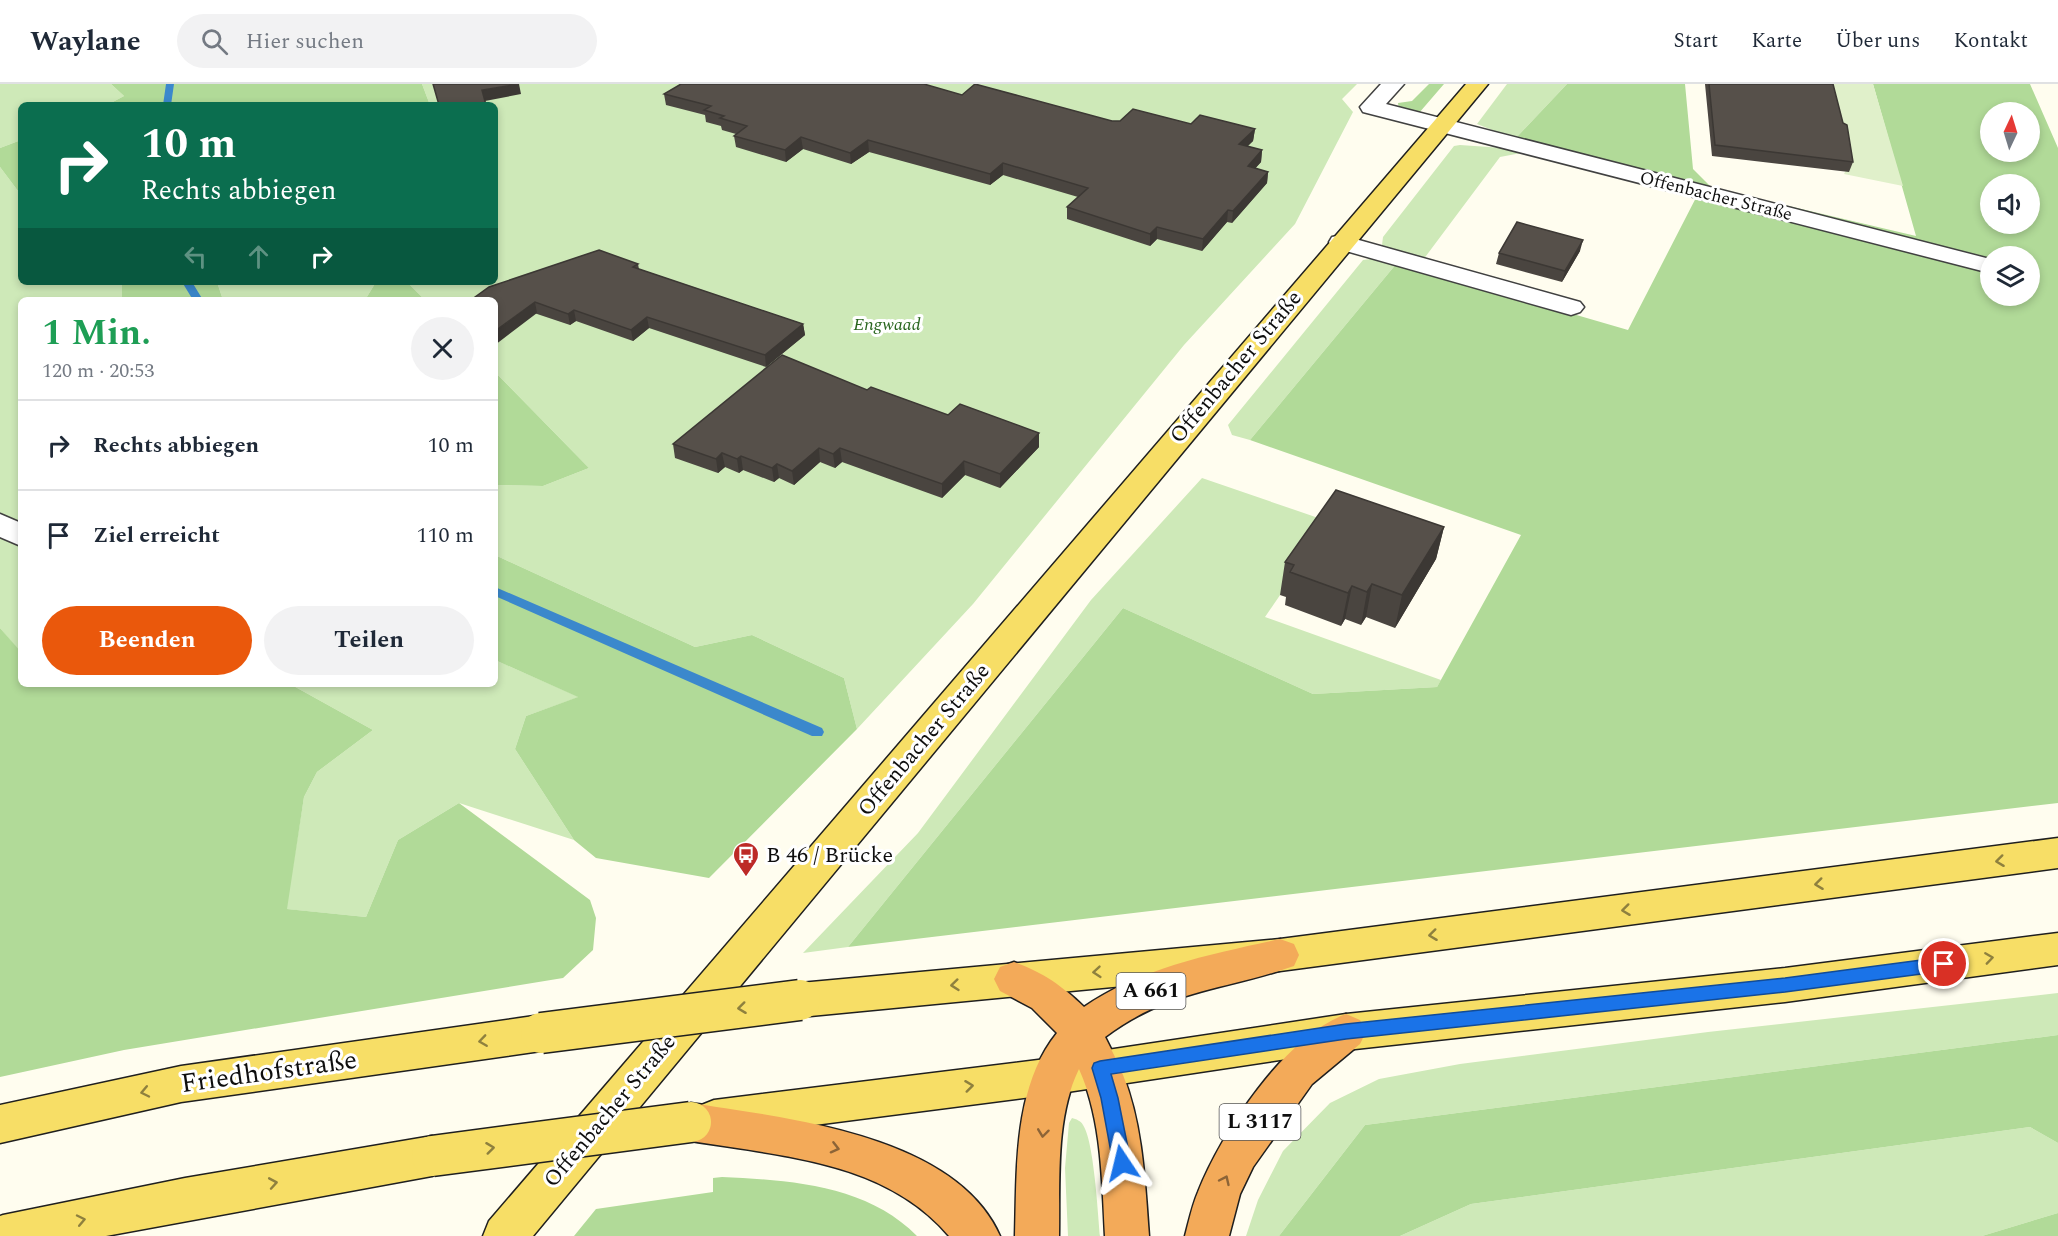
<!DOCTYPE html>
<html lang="de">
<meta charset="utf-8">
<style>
body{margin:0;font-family:Spectral,serif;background:#f2f2f3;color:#1f2937;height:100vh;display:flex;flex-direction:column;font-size:22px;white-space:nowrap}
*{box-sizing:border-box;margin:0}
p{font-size:20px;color:#747a83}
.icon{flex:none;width:33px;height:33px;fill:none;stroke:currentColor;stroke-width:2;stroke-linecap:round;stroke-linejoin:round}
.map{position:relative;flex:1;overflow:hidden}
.sheet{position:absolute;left:18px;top:213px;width:480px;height:390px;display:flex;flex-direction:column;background:#fff;border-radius:9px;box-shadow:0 3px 9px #0003}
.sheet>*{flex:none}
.top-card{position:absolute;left:18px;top:18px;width:480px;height:183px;border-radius:9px;box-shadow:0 3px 9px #0003;background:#0b6e4f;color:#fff;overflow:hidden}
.needle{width:39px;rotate:4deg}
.tools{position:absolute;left:1980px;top:18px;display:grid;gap:12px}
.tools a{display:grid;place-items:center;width:60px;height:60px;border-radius:50%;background:#fff;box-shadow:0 3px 9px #0003;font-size:30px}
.pin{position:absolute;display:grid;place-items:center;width:51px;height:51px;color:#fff;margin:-26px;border:3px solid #fff;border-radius:50%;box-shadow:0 2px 6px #0007}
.me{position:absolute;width:66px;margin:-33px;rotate:350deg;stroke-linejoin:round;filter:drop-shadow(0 0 4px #0008)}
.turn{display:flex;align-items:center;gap:21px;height:126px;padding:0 24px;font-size:27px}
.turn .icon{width:78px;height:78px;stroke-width:2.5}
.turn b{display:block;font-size:42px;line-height:51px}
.lanes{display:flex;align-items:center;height:57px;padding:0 24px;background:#0003;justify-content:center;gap:30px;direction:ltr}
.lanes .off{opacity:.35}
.round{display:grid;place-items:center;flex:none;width:63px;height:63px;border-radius:32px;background:#f2f2f3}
.headline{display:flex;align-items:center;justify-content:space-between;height:102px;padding:0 24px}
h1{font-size:36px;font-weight:700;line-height:45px;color:#1e9e55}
.cta{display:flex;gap:12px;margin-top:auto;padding:12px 24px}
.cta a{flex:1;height:69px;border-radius:36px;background:#ea580c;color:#fff;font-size:24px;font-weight:700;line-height:69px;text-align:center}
.cta a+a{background:#f2f2f3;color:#1f2937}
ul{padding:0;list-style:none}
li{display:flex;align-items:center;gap:18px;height:90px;padding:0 24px;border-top:2px solid #e0e1e3}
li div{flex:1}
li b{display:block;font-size:22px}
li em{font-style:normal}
header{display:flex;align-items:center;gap:36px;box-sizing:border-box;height:84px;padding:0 30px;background:#fff;border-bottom:2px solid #e0e1e3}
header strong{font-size:28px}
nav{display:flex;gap:33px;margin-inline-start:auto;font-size:21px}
.search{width:420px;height:54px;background:#f2f2f3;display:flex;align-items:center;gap:15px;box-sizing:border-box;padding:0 21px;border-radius:33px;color:#747a83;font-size:22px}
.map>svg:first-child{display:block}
</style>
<header>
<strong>Waylane</strong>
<div class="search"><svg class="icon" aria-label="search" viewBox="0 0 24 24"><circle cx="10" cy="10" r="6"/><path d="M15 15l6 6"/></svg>Hier suchen</div>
<nav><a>Start</a><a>Karte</a><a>Über uns</a><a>Kontakt</a></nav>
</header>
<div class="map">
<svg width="2058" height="1152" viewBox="0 0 2058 1152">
<rect width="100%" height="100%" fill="#fffdef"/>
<!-- green -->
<path fill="#cee9b8" d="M0,0h111l13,12 -17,9h-86v35l-21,8z
M422,0h935l-15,15 11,13 -58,112 -111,121 -211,259 -116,125 -13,-51 -92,-43 -57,12 -200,-92v-70l48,1 46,-18 -94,-96v-72h-70l-18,-18h88v-177h-65z
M1507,0h60l-52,55 -38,-15z
M1460,61l43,3 18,5 -21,4 -77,103 -41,-15 1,-8 71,-91z
M0,83l21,28v87h101v16l2,2h-103l-1,352 -20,-24z
M1378,174l19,5 -147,177 -18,-5 -4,-10 135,-165z
M217,198h159l-11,18h-142z
M1202,394l128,44 -65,95 176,63 -4,7 -124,7 -190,-86 -275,339 -45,6 115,-120 173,-233z
M495,576l84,37 -53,19 -11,33 59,91 -115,-37 -61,37 -32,77 -80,-8 18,-112 13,-25 56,-42 -83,-46h205z
M2058,909v42l-693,90 -86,111h-33l12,-36 25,-49 47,-48 49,-24 81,-15 248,-32z
M1072,1034c4,1 9,3 11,7 11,16 15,89 17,111h-32l-3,-68 4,-45z
M2030,1043l28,16v70l-76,23h-582l71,-32z"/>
<!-- forest -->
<path fill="#b1da98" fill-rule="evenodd" d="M111,0h311l8,21h-323l17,-9z
M1429,0h15l-25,29 -20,-4 -1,-6 14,-2z
M1567,0h118l8,85 19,19 204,48 -43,-152h157l28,64v655l-1210,144 275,-339 190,86 124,-7 84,-152 -271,-95 147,-177 231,67 73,-142 -186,-49zM1990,28h40v40h-40zM1990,100h40v40h-40zM1990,172h40v40h-40z
M21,56v55l-21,-28v-19z
M122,198h95l6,18h-99l-2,-2z
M376,198h31l18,18h-60z
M495,288l94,96 -46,18 -48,-1z
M495,471l200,92 57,-12 92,43 13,51 -148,149 -113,-20 -22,-18 -59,-91 11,-33 52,-19 -83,-37z
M0,544l21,24v32h269l83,46 -56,42 -13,25 -17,112 79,8 32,-77 61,-37 131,97 6,18 -3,32 -30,28 -439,72 -124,27z
M2058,951v108l-28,-16 -559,77 -71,32h-121l86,-111z
M722,1093c68,3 145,8 195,59h-343l22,-27 117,-17v-14z
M2058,1129v23h-76z"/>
<!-- pitch -->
<path fill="#e0f0ca" d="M1827,0h46l30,102 -59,-12 5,-10z"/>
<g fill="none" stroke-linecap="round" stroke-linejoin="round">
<!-- stream -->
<path fill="#3b88cc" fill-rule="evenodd" d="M166,0h8l-3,21h-8z
M182,198h10l11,18h-10z
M495,503l327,141 2,4 -2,4h-10l-317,-140z"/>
<defs>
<path id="minor" d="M1381,0h23l-18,20 604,155v14l-627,-161 -3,-5z
M1341,151l239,67 4,5 -4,5 -9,3 -239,-68 -3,-5 3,-5z
M0,430l21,9v23l-21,-9z"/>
<path id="major" d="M1466,0h22l-955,1152h-50l6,-15z
M2058,754v30l-778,103 -480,46 -14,-5 -6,-12 6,-12 14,-5 480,-44z
M2058,849v32l-273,37 -439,48 -292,44 -340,44 -15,-6 -6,-13 6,-13 15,-6 340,-42 292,-44 439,-46z
M541,931l14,6 6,12 -6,12 -14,6 -360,51 -181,41v-38l181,-39z
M432,1052l15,6 6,14 -6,14 -15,6 -326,60h-106v-20l3,-1 182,-37z"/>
<path id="highway" d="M1280,855l14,5 5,11 -5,11c-71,25 -125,23 -189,71 6,12 13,25 18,38 20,51 22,107 26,161h-44c-3,-55 -3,-116 -26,-167 -24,49 -19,113 -20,167h-44c2,-66 -2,-149 42,-203l-25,-25 -32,-17 -6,-12 6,-12 14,-5c30,11 47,23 70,45 58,-40 129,-53 196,-68z
M1346,930l14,6 6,12 -6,12 -48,40 -59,83 -13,27 -11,42h-44c4,-15 7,-30 13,-44 23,-59 87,-156 148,-178z
M691,1019c95,15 265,32 309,133h-51c-63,-75 -168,-80 -258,-95l-15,-5 -6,-14 6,-14z"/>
</defs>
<!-- minor casing -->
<use href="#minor" stroke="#414141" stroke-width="3"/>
<!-- major casing -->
<use href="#major" stroke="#1f1f1f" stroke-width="3"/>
<!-- highway casing -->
<use href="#highway" stroke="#1f1f1f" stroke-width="3"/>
<!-- minor -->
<use href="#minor" fill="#fff" fill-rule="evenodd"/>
<!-- major -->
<use href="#major" fill="#f7de66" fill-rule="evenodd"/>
<!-- highway -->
<use href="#highway" fill="#f3aa59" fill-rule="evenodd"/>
<defs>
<path id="major-bridge" d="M541,949l259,-33
M432,1072l259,-34"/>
</defs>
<!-- major-bridge casing -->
<use href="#major-bridge" stroke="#1f1f1f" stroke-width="43" stroke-linecap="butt"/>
<!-- major-bridge -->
<use href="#major-bridge" stroke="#f7de66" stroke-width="40"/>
</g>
<!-- wall -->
<path fill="#4a4540" d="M1705,0h128l20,78 -4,10 -137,-16z
M664,10l298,1 150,26 79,3 64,5 -2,12 -6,5 15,4 -1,12 -6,6 13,4 -1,11 -35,40 -5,-1 -25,29 -45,-12 -7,7 -83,-27v-12l11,-10 -75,-22 -13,10 -121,-33 -18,12 -48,-15 -17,13 -50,-15 -2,-11 2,-2 -14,-4 -1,-4 -15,-4 -1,-7 -39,-10z
M1580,167l-18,31 -66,-18 3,-11z
M638,180l1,5 164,55 2,11 -39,32 -117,-39 -16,13 -57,-20 -6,4 -75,-25z
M867,306l81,25 91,18v14l-39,41 -35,-13 -23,23 -100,-36 -7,6 -15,-6 -26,23 -15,-7 -5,4 -31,-12 -4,3 -14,-6 -7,6 -43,-15 -2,-14z
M1444,443l-8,32 -41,69 -29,-11 -5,8 -16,-6 -4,7 -56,-21 1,-8 -6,-2 5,-33z"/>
<!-- shaded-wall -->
<path fill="#3c3834" d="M519,0l2,10 -36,7 -3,-11z
M1255,45l-2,12 -15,15 1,-12z
M801,53l2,12 -17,13 -1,-12z
M868,56l1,12 -18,12 -1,-11z
M1262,66l-1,12 -14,16 1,-12z
M1003,79v12l-13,10v-11z
M1268,88l-1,11 -35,40 1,-12z
M1228,126l-1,12 -25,29 1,-12z
M1157,143v12l-7,7v-12z
M1583,156l-3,11 -18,31 3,-11z
M535,218l2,11 -42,32v-14z
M574,226l2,11 -6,4 -2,-11z
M647,233l2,11 -16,13 -2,-11z
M803,240l2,11 -39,32 -1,-12z
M1039,349v14l-39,41v-14z
M819,364l1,14 -26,23 -2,-14z
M840,364l2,14 -7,6 -2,-14z
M722,369l3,14 -7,6 -2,-14z
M741,372l2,14 -4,3 -2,-14z
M964,377l1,14 -23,23v-14z
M777,380l2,14 -5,4 -2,-14z
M1444,443l-8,32 -41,69 7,-33z
M1372,500l-6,33 -5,8 6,-33z
M1352,502l-7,33 -4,7 7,-33z"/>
<!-- building -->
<path fill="#56504a" stroke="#3c3834" stroke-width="1.5" d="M433,0h86l-37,6 4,15h-47z
M681,0h243l38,11 13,-11 137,37h8l13,-12 58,15 9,-9 55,14 -16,15 23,6 -14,16 20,6 -35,39 -5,-1 -25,29 -46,-12 -7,7 -83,-27 21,-19 -85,-25 -13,11 -122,-34 -18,13 -49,-16 -16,13 -51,-14 13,-10 -27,-8 4,-2 -20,-6 7,-4 -47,-12z
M1709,0h124l10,39 4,2 6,37 -138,-17z
M1517,138l66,18 -18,31 -66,-18z
M599,166l39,14 -5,3 170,57 -38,31 -118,-38 -16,13 -57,-20 -6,4 -33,-12 -40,29v-31h-24l18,-13z
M782,271l85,35 4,-3 77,28 12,-11 79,29 -39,41 -36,-13 -22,23 -102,-36 -7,6 -14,-6 -27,23 -15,-7 -5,4 -31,-12 -4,3 -15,-6 -6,6 -43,-15z
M1336,406l108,37 -42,68 -30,-11 -5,8 -15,-6 -4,7 -58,-21 4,-7 -9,-3z"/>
<!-- one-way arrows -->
<defs><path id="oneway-chevron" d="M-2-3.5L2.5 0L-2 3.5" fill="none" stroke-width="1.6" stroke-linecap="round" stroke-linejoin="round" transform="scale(1.5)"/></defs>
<g stroke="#8e803e">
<use href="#oneway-chevron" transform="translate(2000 777) rotate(173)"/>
<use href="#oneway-chevron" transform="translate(1819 800) rotate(173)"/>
<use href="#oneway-chevron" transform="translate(1626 826) rotate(173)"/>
<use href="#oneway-chevron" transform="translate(1433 851) rotate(173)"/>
<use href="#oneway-chevron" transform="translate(1989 874) rotate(-8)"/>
<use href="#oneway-chevron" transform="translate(1097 888) rotate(175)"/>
<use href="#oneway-chevron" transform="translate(955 901) rotate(174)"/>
<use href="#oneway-chevron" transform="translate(742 924) rotate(173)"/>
<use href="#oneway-chevron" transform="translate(483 957) rotate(172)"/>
<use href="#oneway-chevron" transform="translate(969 1002) rotate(-7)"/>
<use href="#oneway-chevron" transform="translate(145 1008) rotate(168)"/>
<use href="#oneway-chevron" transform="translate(490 1064) rotate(-7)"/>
<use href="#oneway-chevron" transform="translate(273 1099) rotate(-10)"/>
<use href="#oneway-chevron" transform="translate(81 1136) rotate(-12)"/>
</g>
<g stroke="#8c6437">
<use href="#oneway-chevron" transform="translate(1043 1049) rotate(97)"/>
<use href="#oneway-chevron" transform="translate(835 1064) rotate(14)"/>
<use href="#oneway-chevron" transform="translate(1225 1096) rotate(-65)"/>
</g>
<!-- route -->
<path fill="#1a73e8" stroke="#114b97" stroke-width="1.5" d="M1944,873l6,2 2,5 -2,5 -6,2 -159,21 -439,47 -235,35 7,24 13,65 -3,6 -6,2 -6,-2 -3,-6 -12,-65 -9,-30 2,-5 6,-2 246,-37 439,-46z"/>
<!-- icons -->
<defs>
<symbol id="bus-pin" viewBox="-11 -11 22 30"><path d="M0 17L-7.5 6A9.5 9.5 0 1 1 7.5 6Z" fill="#bd2a27" stroke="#fff"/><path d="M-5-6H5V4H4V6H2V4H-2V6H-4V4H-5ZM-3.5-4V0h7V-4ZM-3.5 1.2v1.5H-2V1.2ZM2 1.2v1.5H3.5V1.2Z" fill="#fff"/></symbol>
</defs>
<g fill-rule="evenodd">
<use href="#bus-pin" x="731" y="756" width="30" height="40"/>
</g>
<g text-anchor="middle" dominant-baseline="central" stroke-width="6" stroke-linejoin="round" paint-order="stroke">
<!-- far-street labels -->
<g font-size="18" fill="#0e0e0e" stroke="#fff">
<text transform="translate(1716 112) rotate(14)">Offenbacher Straße</text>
</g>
<!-- far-park labels -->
<g font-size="18" font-style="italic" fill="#28651e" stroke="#fff">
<text x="887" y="240">Engwaad</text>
</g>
<!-- shield labels -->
<g fill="#fff" stroke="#565656" stroke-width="1.5">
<rect x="1116.5" y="889" width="69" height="36" rx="4.5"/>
<rect x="1219.5" y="1020" width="81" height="36" rx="4.5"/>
</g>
<g font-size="21" font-weight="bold" fill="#0e0e0e">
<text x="1151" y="907">A 661</text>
<text x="1260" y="1038">L 3117</text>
</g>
<!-- street labels -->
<g font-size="22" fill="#0e0e0e" stroke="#fff">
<text transform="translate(1236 283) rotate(-50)">Offenbacher Straße</text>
<text transform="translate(924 656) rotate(-50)">Offenbacher Straße</text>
<text transform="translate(610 1027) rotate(-50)">Offenbacher Straße</text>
</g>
<!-- poi labels -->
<g font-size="22" fill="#0e0e0e" stroke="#fff" text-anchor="start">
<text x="766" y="771">B 46 / Brücke</text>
</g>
<!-- near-street labels -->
<g font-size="27" fill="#0e0e0e" stroke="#fff">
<text transform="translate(269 988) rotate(-8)">Friedhofstraße</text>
</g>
</g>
</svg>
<div class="tools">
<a><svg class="needle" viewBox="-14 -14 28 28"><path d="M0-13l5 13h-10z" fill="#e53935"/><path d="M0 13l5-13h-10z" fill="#747a83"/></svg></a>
<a><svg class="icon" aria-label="sound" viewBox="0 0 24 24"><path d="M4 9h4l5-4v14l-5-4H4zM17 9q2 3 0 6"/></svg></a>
<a><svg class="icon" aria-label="layers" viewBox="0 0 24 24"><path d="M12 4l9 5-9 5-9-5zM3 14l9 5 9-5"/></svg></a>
</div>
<div class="pin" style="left:1944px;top:880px;background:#d93025"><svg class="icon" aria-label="arrive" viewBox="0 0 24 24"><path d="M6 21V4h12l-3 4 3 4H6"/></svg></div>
<svg class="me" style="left:1122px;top:1079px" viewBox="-20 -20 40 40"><path d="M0-17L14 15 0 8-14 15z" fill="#1a73e8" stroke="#fff" stroke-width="4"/></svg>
<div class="top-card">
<div class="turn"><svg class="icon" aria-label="right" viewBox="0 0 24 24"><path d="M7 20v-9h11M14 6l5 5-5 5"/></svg><div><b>10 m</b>Rechts abbiegen</div></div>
<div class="lanes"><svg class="icon off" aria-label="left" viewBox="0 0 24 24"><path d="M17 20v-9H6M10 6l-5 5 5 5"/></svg><svg class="icon off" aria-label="ahead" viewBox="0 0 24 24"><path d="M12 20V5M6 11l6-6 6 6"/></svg><svg class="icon" aria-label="right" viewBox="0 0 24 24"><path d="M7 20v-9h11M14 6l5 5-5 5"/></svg></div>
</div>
<section class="sheet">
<div class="headline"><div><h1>1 Min.</h1><p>120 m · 20:53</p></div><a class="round"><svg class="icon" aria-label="close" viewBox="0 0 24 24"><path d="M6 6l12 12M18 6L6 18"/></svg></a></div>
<ul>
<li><svg class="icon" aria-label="right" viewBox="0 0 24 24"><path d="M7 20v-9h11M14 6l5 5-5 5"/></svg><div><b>Rechts abbiegen</b></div><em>10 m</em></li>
<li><svg class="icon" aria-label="arrive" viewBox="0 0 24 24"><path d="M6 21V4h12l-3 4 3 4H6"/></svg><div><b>Ziel erreicht</b></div><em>110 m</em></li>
</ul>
<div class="cta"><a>Beenden</a><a>Teilen</a></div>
</section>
</div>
